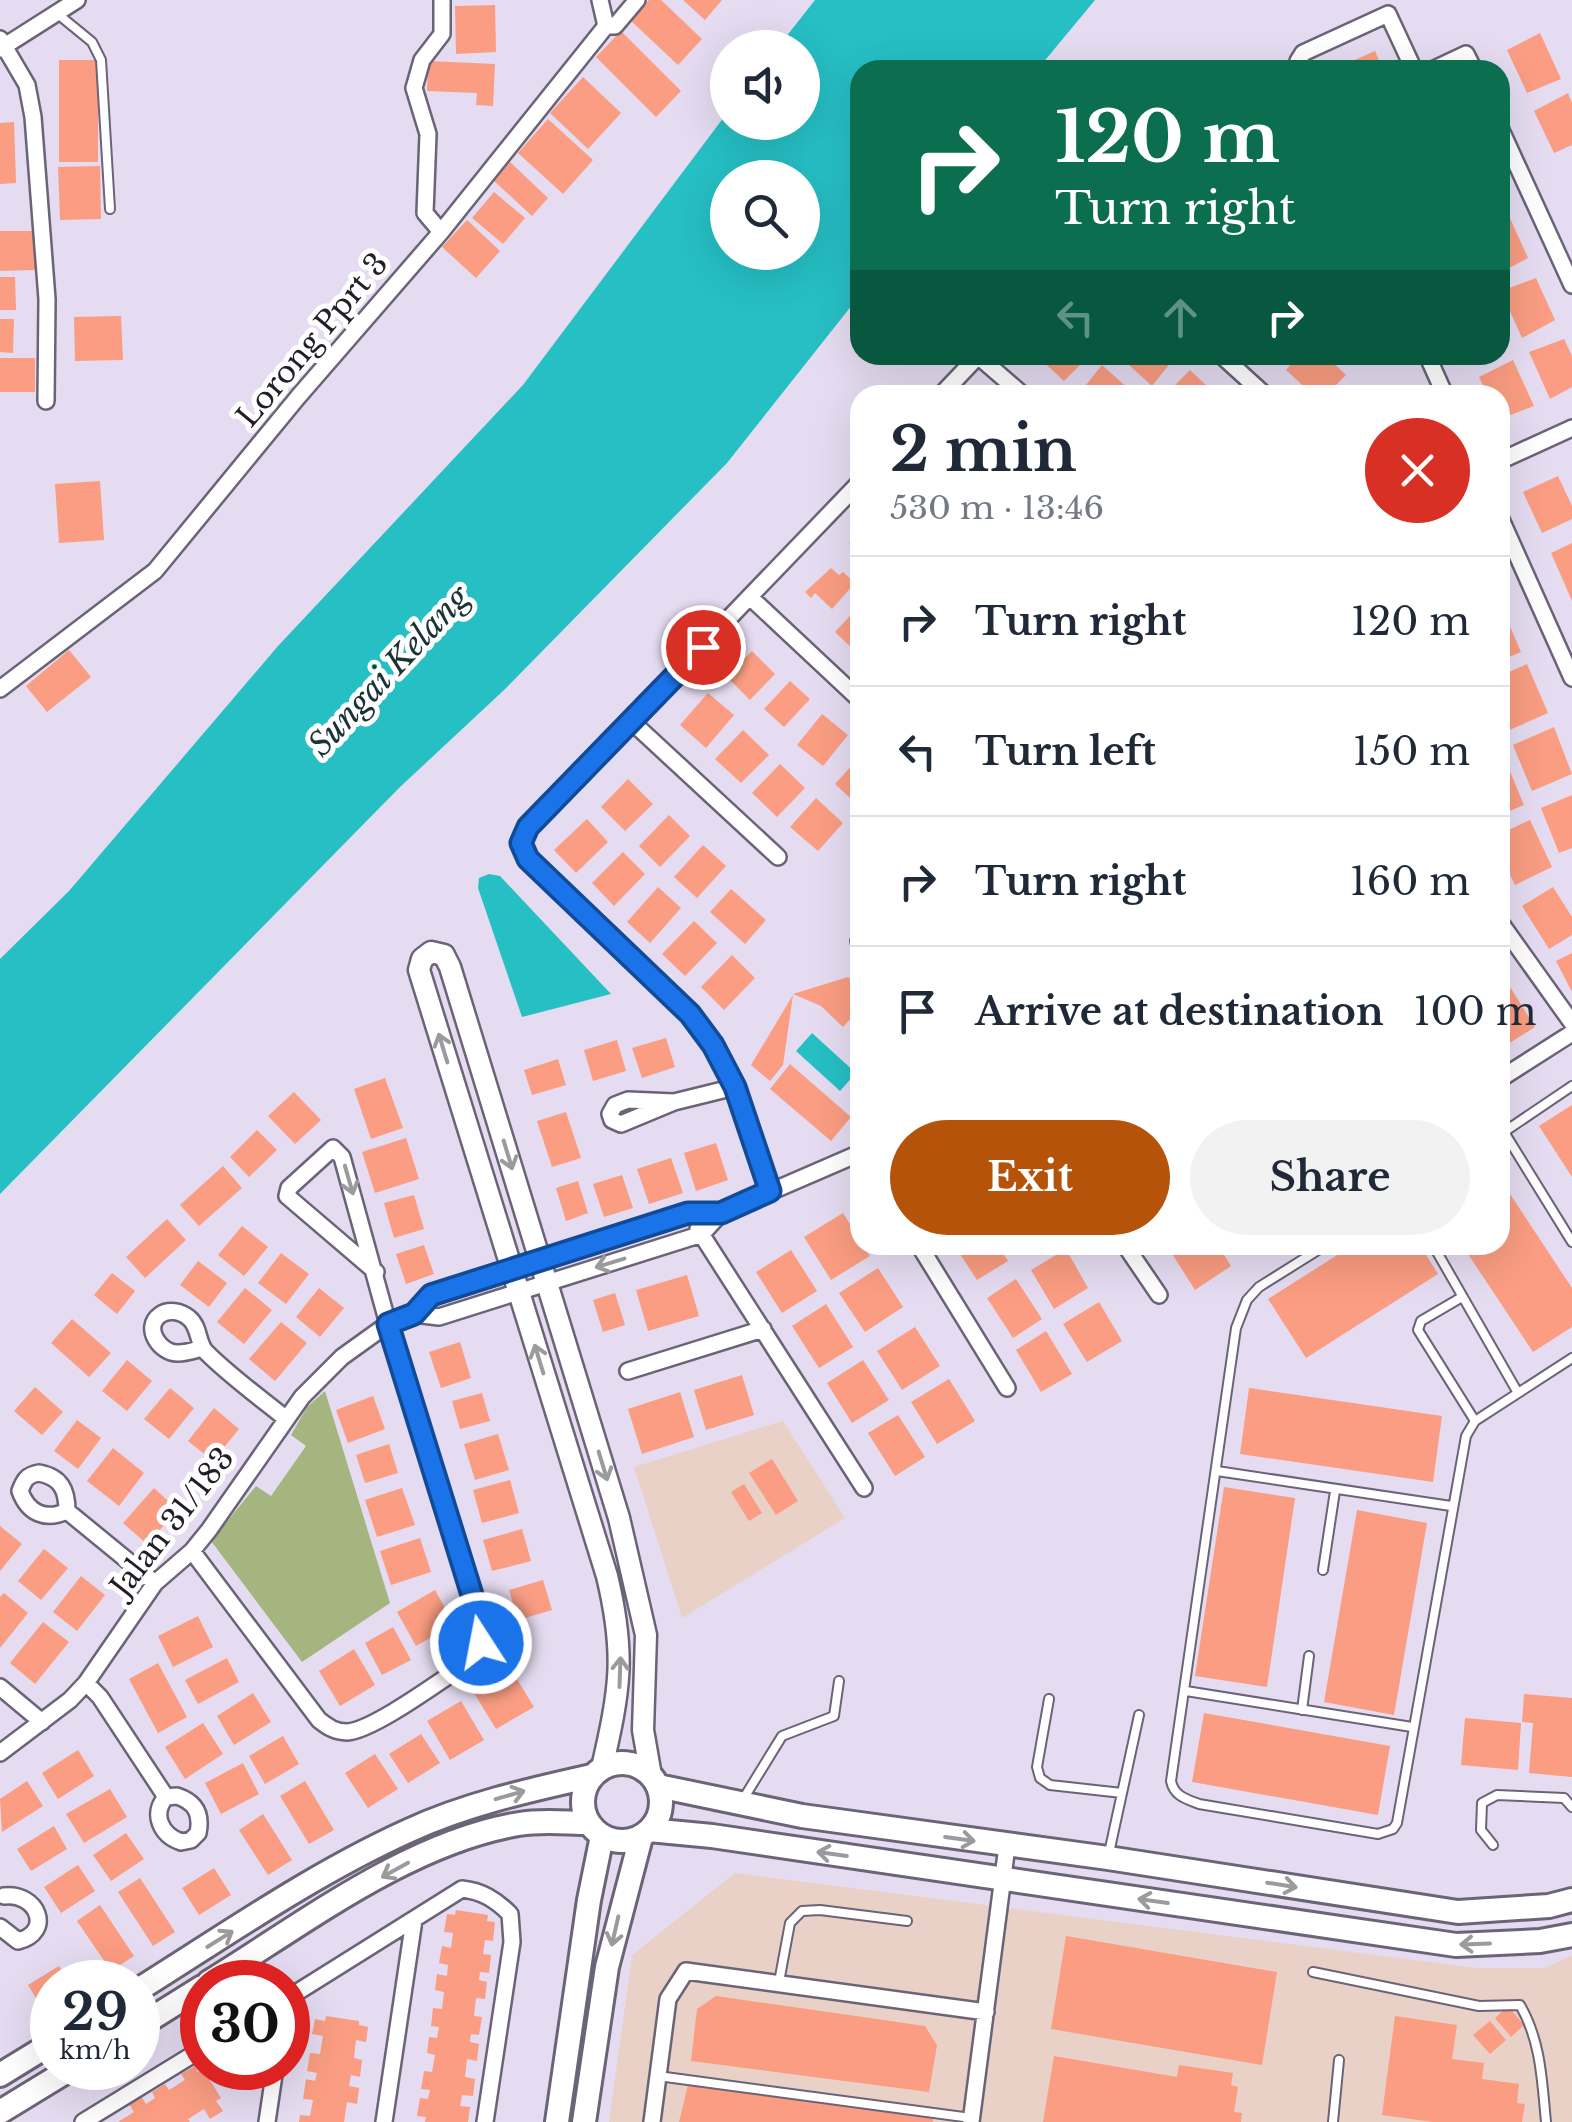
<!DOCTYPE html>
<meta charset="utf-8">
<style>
body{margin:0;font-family:"Libre Baskerville",serif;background:#f2f2f3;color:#1f2937;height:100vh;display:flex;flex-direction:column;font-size:38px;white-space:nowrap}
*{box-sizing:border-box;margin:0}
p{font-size:32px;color:#747a83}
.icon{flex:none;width:55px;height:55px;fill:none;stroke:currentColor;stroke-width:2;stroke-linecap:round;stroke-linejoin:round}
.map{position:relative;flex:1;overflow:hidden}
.drawer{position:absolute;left:850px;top:385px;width:660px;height:870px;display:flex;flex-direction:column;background:#fff;border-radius:30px;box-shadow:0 10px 40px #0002}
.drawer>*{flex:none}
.top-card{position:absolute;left:850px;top:60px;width:660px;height:305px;border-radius:30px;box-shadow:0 10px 40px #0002;background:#0b6e4f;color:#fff;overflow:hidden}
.controls{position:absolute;left:710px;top:30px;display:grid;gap:20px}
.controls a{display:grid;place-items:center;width:110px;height:110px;border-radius:50%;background:#fff;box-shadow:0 10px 40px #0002;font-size:50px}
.speed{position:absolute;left:30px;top:1960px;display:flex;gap:20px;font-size:50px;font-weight:700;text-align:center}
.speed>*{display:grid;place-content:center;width:130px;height:130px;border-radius:50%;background:#fff;box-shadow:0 10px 40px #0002;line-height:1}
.speed small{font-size:25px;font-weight:400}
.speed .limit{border:15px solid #d22;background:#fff;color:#111}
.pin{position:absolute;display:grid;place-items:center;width:85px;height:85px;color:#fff;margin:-42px;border:5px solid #fff;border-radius:50%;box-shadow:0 2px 10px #0007}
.me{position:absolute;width:110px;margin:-55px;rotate:349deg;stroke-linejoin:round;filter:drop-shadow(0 0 8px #0008)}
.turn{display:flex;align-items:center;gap:35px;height:210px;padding:0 40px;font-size:45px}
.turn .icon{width:130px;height:130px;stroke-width:2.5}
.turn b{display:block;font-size:70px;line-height:85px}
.lanes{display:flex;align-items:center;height:95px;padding:0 40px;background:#0003;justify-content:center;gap:50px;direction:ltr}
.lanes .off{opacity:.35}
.round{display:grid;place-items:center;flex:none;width:105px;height:105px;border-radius:52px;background:#f2f2f3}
.head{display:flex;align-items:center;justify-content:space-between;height:170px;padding:0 40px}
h1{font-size:60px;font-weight:700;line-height:75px}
.primary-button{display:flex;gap:20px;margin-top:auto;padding:20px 40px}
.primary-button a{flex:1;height:115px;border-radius:60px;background:#b45309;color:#fff;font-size:40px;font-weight:700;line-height:115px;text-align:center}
.primary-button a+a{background:#f2f2f3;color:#1f2937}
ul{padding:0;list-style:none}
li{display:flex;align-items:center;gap:30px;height:130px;padding:0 40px;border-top:2px solid #e0e1e3}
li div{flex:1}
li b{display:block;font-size:38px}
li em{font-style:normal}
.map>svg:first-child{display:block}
</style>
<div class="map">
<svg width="1572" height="2122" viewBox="0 0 1572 2122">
<rect width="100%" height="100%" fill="#e5dcf1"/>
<!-- industrial -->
<path fill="#e9d1c7" d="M783,1421l62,97 -163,100 -48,-151z
M735,1873l742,95h68l27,-13v167h-963l23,-167z"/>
<!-- green -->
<path fill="#a5b580" d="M325,1391l65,212 -88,59 -91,-121 45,-55 15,10 35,-50 -15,-11 16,-28z"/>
<!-- water -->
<path fill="#26bfc4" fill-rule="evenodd" d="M815,0h280l-58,70h-177v225l-133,168 -224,228 -103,96 -400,407v-235l69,-68 209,-245 245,-261 204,-272 1,9h74v-74l-24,-1zM728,178h74v74h-74z
M489,874l11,2 111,118 -89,23 -44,-129 1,-10z
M812,1033l44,40 -16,18 -44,-40z"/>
<!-- building -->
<path fill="#fa9d82" d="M649,0h12l41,39 -24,26 -48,-45z
M683,0h39l-17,20z
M495,5l1,47 -40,2 -1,-48z
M621,31l60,60 -25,26 -60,-60z
M1540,33l21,46 -34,14 -20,-43z
M1375,51l8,19h-45l19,-11z
M59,60h39v102h-39z
M428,61l67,3 -2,42 -17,-1 1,-12 -50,-2z
M583,77l38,36 -33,36 -38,-36z
M1568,93l4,10v42l-18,8 -20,-42z
M548,119l45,41 -30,34 -45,-41z
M14,122l2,61 -16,1v-61z
M509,161l39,37 -16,18 -40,-37z
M100,166l1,53 -41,1 -2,-53z
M494,192l31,26 -22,26 -31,-26z
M1509,216l19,42 -28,15v-53z
M467,220l33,31 -24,27 -34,-31z
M0,231h36l1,39 -37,1z
M0,277h15l1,33h-16z
M1536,278l19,42 -33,18 -21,-47z
M121,316l2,44 -48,1 -1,-44z
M0,319h14l-1,34 -13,-1z
M1564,339l8,17v31l-22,12 -21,-47z
M1036,355h54l-26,26z
M1118,355h55l2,2 -23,29z
M1298,355h27l21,20 -20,20h-13l-27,-25z
M0,358h35v34h-35z
M1513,360l21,46 -34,13v-24h-12l-9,-18z
M1102,365l19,17 14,13h-57z
M1190,370l17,16 10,9h-52z
M1558,476l14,30v13l-30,14 -19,-41z
M100,481l4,59 -45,3 -4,-59z
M860,531v31l-9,-8 4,-5 -6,-6z
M1572,543v58l-21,-48z
M831,568l8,7 4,-3 12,11 -23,26 -17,-16 -4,5 -6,-6z
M1500,603l21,49 -21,9z
M860,605v51l-25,-24z
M69,650l22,27 -44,35 -21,-26z
M752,651l23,23 -25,26 -24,-24z
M1527,664l21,49 -43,19 -5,-10v-46z
M790,681l20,18 -26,28 -20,-18z
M708,693l26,22 -28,33 -26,-23z
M822,714l26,21 -25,31 -26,-21z
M1554,727l18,47 -40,17 -19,-46z
M743,730l26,25 -28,28 -26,-24z
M1504,757l20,48 -24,10v-56z
M855,762l5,5v40l-25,-23z
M780,764l25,24 -28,29 -25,-24z
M628,779l25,25 -28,27 -24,-24z
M1572,795v53l-13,5 -18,-45z
M816,798l27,25 -25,28 -28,-24z
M669,815l21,21 -30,31 -21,-21z
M587,819l21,23 -32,31 -22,-23z
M1530,820l22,47 -37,18 -15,-31v-20z
M703,845l23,21 -29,32 -23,-21z
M623,852l22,22 -31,32 -22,-23z
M658,887l23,21 -31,35 -23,-21z
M1553,887l19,30v18l-23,14 -27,-43z
M731,889l35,31 -21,24 -35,-32z
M694,921l23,22 -32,33 -23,-22z
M1572,953v39l-16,-31z
M732,955l23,23 -31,32 -23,-23z
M848,977l12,11v21l-17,18 -22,-21 -28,-12z
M1510,987l25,40 -35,22v-56z
M793,995l-10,70 -13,16 -19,-16z
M666,1038l9,29 -33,11 -10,-30z
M617,1040l9,31 -33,10 -9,-31z
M558,1059l8,26 -34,10 -8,-25z
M790,1064l61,53 -20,24 -61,-52z
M385,1078l18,50 -32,11 -17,-50z
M294,1092l27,28 -26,24 -27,-28z
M1572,1105v72l-33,-51z
M566,1112l15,46 -29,9 -15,-46z
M257,1130l20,20 -28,27 -19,-20z
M406,1138l13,41 -44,14 -13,-41z
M716,1143l12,37 -32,11 -12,-38z
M671,1158l12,35 -34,11 -12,-35z
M223,1166l19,22 -43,38 -19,-21z
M622,1175l11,33 -29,9 -11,-33z
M1500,1179l72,109v39l-39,25 -71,-107h38z
M578,1181l10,32 -22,8 -10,-33z
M414,1195l10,34 -30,9 -10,-35z
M843,1213l27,43 -39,24 -27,-43z
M167,1219l19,21 -41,38 -19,-21z
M242,1226l26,21 -24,29 -26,-21z
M424,1245l10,29 -28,10 -10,-30z
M954,1245h44l10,16 -31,19z
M1176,1245h42l13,21 -36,24 -26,-41z
M1353,1245h67l18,29 -132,84 -38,-59z
M1066,1249l22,39 -34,21 -23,-39z
M791,1250l26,41 -35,22 -26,-41z
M281,1253l28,21 -23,30 -28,-21z
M198,1261l29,22 -18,24 -29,-22z
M878,1268l25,39 -38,25 -26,-39z
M112,1273l23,18 -18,23 -23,-19z
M687,1275l12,41 -51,15 -12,-41z
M1016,1279l26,40 -29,19 -26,-40z
M245,1288l27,22 -28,34 -27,-22z
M319,1288l25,20 -24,29 -24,-20z
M615,1293l10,32 -22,7 -10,-32z
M1099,1302l23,39 -35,21 -24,-38z
M826,1304l27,43 -34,21 -27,-42z
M72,1319l39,34 -22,24 -38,-34z
M281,1322l26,21 -32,38 -26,-22z
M915,1327l25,39 -38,24 -25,-39z
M1046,1331l26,43 -31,18 -25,-42z
M460,1342l11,36 -30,10 -12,-36z
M127,1360l25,21 -25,30 -25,-20z
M863,1360l26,40 -37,23 -25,-40z
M742,1375l12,40 -48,15 -12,-40z
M949,1379l26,42 -38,23 -26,-42z
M35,1387l28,25 -21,23 -28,-24z
M170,1388l24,20 -25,31 -25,-20z
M1249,1388l193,28 -9,66 -193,-28z
M680,1392l14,45 -52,17 -14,-45z
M482,1393l8,28 -30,8 -8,-28z
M373,1396l12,33 -37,14 -12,-33z
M214,1408l25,21 -26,32 -25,-20z
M898,1415l27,42 -30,19 -27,-43z
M77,1420l24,18 -23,31 -24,-18z
M498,1434l11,36 -34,10 -11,-36z
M389,1444l9,29 -33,10 -9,-28z
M113,1448l31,25 -25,33 -32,-25z
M772,1459l26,42 -22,14 -27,-42z
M510,1480l9,33 -37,10 -9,-33z
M744,1484l18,29 -13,8 -18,-29z
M1224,1487l71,11 -28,189 -72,-11z
M154,1488l24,22 -31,34 -24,-21z
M402,1488l13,37 -38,12 -12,-37z
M1357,1510l70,13 -33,192 -70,-13z
M0,1526l22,18 -22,27z
M522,1529l9,32 -39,10 -9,-31z
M420,1538l11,34 -40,13 -11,-34z
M44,1549l24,19 -27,32 -23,-19z
M81,1576l24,19 -28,36 -24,-19z
M543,1580l9,30 -34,10 -9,-30z
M435,1590l19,34 -38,22 -19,-34z
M4,1593l24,20 -28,35v-51z
M198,1616l15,31 -40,20 -15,-31z
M43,1622l26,20 -34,42 -25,-21z
M393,1627l18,33 -29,15 -17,-32z
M354,1649l21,36 -35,21 -21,-35z
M227,1658l12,24 -41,22 -13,-24z
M158,1663l29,54 -29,16 -29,-54z
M512,1671l22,36 -38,22 -22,-36z
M253,1693l18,29 -37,23 -17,-29z
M1524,1694l48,4v79l-43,-4 4,-50 -11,-1z
M461,1701l23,39 -34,20 -23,-39z
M1204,1713l186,33 -12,69 -186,-33z
M1465,1718l56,5 -3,47 -57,-5z
M203,1723l20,31 -38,25 -20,-32z
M421,1734l19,29 -32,20 -19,-29z
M283,1736l16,28 -34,20 -16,-28z
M78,1750l16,26 -36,23 -16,-26z
M375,1754l23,35 -30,19 -23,-35z
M243,1763l16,31 -38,20 -16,-31z
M27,1781l16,25 -41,26 -2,-33z
M305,1781l29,49 -25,14 -29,-48z
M110,1789l17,28 -43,26 -18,-29z
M263,1814l29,46 -24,15 -29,-45z
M54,1826l13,23 -36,22 -14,-22z
M126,1833l18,26 -33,22 -18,-26z
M78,1865l17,26 -34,22 -17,-26z
M214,1868l17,27 -32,20 -17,-27z
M140,1878l35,54 -22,14 -35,-54z
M100,1905l34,51 -23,15 -34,-50z
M456,1910l32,5 -1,6 8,1 -2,19 -8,-1 -2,14 8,1 -2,18 -9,-1 -1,8 8,2 -2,17 -9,-1 -2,18 8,1 -3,18 -8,-1 -1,8 9,2 -2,17 -10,-2 -2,18 10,2 -2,17 -11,-1 -2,11 10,1 -2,15h-43l1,-5 -9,-1 3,-18 8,1 2,-9 -9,-1 3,-18 8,1 3,-17 -8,-2 2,-16 8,1 2,-11 -8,-1 2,-18 9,1 2,-17 -9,-2 2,-16 10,2 1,-11 -9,-2 3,-17 9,2 2,-15 -9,-1 3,-18 8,1z
M1066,1936l211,36 -15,93 -211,-36z
M59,1966l10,16h-17v22l-9,6 -15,-25z
M716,1996l209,30 12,19 -8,47 -238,-31 6,-52z
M1508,2006l16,19 -13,12 -16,-19z
M326,2016l33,5v4l9,2 -2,15 -10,-2 -2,18 8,2 -2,17 -9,-2 -2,11 10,2 -2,16 -10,-2 -3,20h-45l1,-7 10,1 3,-16 -10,-1 3,-20 9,2 2,-8 -10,-2 3,-18 10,1 3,-18 -11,-2 3,-15 10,2z
M1395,2016l62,9 -5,34 32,4 -2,16 37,5 -2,19 8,1 -3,18h-89l-51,-7z
M1490,2021l16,19 -16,14 -17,-19z
M1054,2056l123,21 2,-12 54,8 -2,12 7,2 -4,25 8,1 -1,9h-198z
M195,2066l3,6 5,-3 18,29 -5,3 7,10 -13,8 -6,-10 -16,10 2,3h-72l16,-10 -5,-8 12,-8 5,8 9,-6 -3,-6 13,-8 4,6 16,-10 -4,-6z
M688,2085l245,33v4h-254z"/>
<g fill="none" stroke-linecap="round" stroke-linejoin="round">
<defs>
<path id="service" d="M59,15l33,27 9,18 9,149
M1504,1132l68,110
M1501,1134l71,-48
M1326,1245l-67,42 -12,13 -11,28 -65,453c3,15 15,18 28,23l179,30 15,-5 4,-6 69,-387 9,-15 97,-63
M1433,1245l85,148
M1462,1297l-41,24 -3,9 57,91
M1217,1471l234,35
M1323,1570l12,-79
M1186,1691l226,36
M1049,1699l-12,68 3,11 10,7 72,8
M1302,1710l7,-54
M742,1801l40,-65 52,-20 5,-35
M1493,1845l-12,-15 1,-27 15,-8 67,3 8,9
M1109,1853l30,-138
M1313,1972l166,34 41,-1c21,36 22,76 26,117
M779,1982l11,-59 12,-12 18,-1 87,11
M658,2076l313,42
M1333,2122l6,-62"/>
<path id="minor" d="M600,0l6,26
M0,39l27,46 6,32 14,182 -1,102
M0,49l77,-49
M1300,70l-2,-9 5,-8 85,-39 26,56
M1432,70l34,-16 8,16
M1500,128l72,157
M441,232l-16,-19 3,-79 -14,-46 8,-28 20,-26v-34
M1221,355l44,40
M1427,355l18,40
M978,356l45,39
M941,395l38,-40
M1500,461l72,-33
M1500,517l72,161
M751,598l109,102
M0,689l155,-118 143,-174 143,-165 165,-206h9l22,-26
M631,721l147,136
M1500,922l72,101
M859,941l1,1
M1500,1079l72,-46
M674,1102l-46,-2 -13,5 -5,9 2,6 9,4 53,-22 61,-15
M770,1191l-35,-104 -22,-42 -23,-31 -162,-155 -7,-16 7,-16 332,-345
M698,1229l166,259
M919,1245l88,143
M1125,1245l34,50
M414,1314l25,3 263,-83 19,-21 139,-60
M202,1348c-7,2 -16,5 -24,5 -17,1 -36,-25 -18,-38 8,-6 21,-4 29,3 11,9 8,25 17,34 24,24 53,45 79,66
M628,1371l135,-42
M39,1473c22,4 28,17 28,38 -22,10 -39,2 -47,-20 4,-11 7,-16 19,-18z
M67,1511l88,72
M192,1551l127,169c9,7 16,12 28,12 26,-1 97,-54 122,-70l12,-19 2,-13 -95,-306 -46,-167 -9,-9 -44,40 -2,8 89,76
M86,1683l14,14 66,100
M0,1687l42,35
M0,1753l70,-53 16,-17 69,-100 37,-32 17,-21 93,-133 40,-40 46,-33 26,-10 17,-19 257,-82h33
M177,1796c18,6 25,17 21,37l-7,7 -10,2c-20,-7 -30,-28 -15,-45z
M0,1927l18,14c36,-9 19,-49 -14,-45
M288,1998l174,-109c20,2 34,11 48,25l2,28 -27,180
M83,2122l119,-73
M267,2122l8,-54
M384,2122l30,-202
M652,2122l16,-123 18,-28 300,41
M971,2122l36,-276"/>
<path id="tertiary" d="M602,1768c18,-79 24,-113 5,-192l-188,-606 3,-11 9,-7 13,3 6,12 169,551 27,117 -3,95 8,46"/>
<path id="secondary" d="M583 1802a39 39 0 1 1 78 0a39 39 0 1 1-78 0Z
M658,1786l144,30 306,42 350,54 91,-6 23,-6
M649,1830l63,6 744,109 84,-4 32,-6
M209,1982c93,-57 200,-140 310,-158 23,-4 47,-1 70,-1
M138,1990c88,-55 175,-116 270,-159 58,-27 122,-41 184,-55
M138,2027l64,-40
M0,2075l52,-32
M0,2112l72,-44
M557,2122l32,-222 13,-64
M584,2122l23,-155 34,-130"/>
</defs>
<!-- service casing -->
<use href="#service" stroke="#6b6376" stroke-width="12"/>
<!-- minor casing -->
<use href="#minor" stroke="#6b6376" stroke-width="20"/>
<!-- tertiary casing -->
<use href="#tertiary" stroke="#6b6376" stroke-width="25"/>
<!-- secondary casing -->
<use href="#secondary" stroke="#6b6376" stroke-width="28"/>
<!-- service -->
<use href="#service" stroke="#fff" stroke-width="8"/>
<!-- minor -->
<use href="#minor" stroke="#fff" stroke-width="15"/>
<!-- tertiary -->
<use href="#tertiary" stroke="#fff" stroke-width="20"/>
<!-- secondary -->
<use href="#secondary" stroke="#fff" stroke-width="22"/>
</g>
<!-- one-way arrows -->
<defs><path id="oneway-shaft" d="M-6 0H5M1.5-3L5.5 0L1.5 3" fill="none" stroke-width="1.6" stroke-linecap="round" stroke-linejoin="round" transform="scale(2.5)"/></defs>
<g stroke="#9b9a9d">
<use href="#oneway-shaft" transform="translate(443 1048) rotate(-107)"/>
<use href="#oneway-shaft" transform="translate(508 1155) rotate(73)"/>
<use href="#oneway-shaft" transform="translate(349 1180) rotate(74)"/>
<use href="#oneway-shaft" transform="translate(610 1263) rotate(163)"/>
<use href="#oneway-shaft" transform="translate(539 1359) rotate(-107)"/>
<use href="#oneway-shaft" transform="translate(603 1466) rotate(73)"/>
<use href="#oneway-shaft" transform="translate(620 1672) rotate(-88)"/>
<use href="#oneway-shaft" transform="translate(510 1795) rotate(-16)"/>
<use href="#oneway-shaft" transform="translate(960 1839) rotate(8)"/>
<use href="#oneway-shaft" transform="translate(832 1854) rotate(-172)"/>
<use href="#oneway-shaft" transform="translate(395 1870) rotate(151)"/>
<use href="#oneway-shaft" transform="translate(1282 1885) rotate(9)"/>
<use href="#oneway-shaft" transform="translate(1153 1901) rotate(-172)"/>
<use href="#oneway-shaft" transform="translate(615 1931) rotate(103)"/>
<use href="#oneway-shaft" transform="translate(220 1939) rotate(-32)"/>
<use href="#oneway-shaft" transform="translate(1475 1944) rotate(178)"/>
</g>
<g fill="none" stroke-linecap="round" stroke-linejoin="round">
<defs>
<path id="route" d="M481,1643l2,-13 -6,-19 -89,-287 26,-10 17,-19 257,-82h33l49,-22 -35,-104 -22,-42 -23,-31 -162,-155 -7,-16 7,-16 175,-180"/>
</defs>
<!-- route casing -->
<use href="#route" stroke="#114b97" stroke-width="25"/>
<!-- route -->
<use href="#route" stroke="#1a73e8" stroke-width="18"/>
</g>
<g text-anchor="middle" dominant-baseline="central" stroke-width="10" stroke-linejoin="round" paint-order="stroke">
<!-- street labels -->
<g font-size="30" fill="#211e26" stroke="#fff">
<text transform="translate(312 340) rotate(-50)">Lorong Pprt 3</text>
<text transform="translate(172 1522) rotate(-52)">Jalan 31/183</text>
</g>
<!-- water labels -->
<g font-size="32" font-style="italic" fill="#1b3334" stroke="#fff">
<text transform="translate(389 671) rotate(-47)">Sungai Kelang</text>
</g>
</g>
</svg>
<div class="controls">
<a><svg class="icon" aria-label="sound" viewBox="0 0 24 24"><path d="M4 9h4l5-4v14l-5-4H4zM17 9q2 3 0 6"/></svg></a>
<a><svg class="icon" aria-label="search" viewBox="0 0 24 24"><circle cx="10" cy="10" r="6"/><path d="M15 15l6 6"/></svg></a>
</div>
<div class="speed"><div>29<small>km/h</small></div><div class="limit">30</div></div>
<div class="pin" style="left:703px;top:647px;background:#d93025"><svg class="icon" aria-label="arrive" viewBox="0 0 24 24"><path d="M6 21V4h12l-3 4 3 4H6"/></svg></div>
<svg class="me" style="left:481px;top:1643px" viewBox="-20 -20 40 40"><circle r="17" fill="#1a73e8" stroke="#fff" stroke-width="3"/><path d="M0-11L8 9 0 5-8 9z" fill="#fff"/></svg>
<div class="top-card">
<div class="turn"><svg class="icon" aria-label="right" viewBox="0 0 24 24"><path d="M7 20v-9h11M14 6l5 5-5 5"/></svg><div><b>120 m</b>Turn right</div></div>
<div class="lanes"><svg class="icon off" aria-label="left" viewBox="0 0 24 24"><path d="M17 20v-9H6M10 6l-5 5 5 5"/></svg><svg class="icon off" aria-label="ahead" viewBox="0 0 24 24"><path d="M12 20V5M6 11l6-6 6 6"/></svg><svg class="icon" aria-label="right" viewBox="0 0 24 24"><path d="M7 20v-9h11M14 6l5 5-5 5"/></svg></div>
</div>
<section class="drawer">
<div class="head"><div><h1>2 min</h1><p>530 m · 13:46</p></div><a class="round" style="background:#d93025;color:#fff"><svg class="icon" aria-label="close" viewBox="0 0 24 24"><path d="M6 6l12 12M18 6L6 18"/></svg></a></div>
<ul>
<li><svg class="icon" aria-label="right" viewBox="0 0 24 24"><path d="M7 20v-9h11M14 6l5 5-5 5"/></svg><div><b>Turn right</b></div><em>120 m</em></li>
<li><svg class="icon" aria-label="left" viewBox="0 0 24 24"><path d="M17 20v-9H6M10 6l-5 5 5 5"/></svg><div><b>Turn left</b></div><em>150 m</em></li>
<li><svg class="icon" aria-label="right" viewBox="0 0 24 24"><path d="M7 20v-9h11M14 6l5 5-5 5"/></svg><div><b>Turn right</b></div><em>160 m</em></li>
<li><svg class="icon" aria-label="arrive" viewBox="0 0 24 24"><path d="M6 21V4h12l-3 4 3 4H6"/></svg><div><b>Arrive at destination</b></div><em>100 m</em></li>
</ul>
<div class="primary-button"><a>Exit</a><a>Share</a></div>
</section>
</div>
